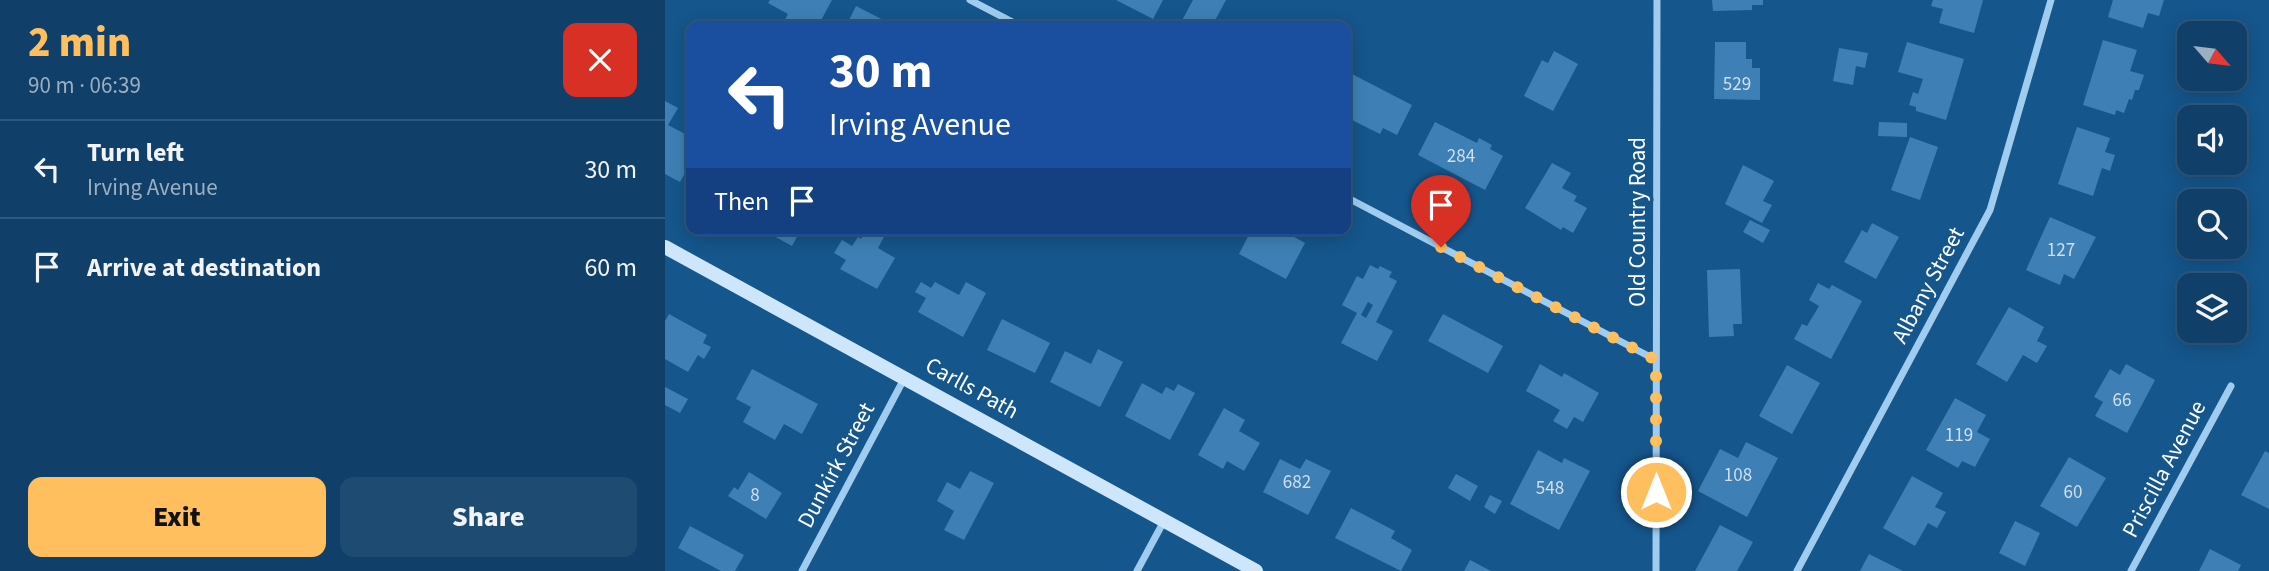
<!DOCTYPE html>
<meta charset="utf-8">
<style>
body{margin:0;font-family:"Source Sans 3",sans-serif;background:#1e4b71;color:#f1f3f6;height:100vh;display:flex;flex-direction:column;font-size:26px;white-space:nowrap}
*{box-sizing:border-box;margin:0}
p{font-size:23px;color:#9cafc0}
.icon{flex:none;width:38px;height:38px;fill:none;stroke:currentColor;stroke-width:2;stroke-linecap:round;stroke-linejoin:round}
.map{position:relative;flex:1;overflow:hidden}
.drawer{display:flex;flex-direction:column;background:#104069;width:665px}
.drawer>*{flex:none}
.hud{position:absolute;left:21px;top:21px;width:665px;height:214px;border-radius:14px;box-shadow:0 4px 18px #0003,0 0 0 2px #30597d;background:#1a4fa0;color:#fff;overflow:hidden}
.needle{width:46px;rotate:118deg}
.fabs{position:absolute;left:1512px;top:21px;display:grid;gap:14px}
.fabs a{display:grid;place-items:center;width:70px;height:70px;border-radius:14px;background:#104069;box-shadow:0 4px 18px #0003,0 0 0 2px #30597d;font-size:35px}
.pin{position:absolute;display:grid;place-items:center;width:60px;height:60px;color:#fff;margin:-72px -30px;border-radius:50% 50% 50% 0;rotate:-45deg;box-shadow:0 0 7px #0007}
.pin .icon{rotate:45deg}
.me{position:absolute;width:77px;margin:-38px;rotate:0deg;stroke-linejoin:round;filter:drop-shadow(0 0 5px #0008)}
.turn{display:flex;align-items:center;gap:24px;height:147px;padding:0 28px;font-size:32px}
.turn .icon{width:91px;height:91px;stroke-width:2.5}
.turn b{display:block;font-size:49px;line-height:60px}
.then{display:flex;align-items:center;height:66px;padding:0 28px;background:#0003;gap:14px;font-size:26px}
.round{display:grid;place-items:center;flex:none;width:74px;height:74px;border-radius:14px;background:#1e4b71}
.overview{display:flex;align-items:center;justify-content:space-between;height:119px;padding:0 28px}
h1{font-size:42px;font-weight:800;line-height:52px;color:#ffbf5e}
.cta{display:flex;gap:14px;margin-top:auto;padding:14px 28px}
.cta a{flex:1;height:80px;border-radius:14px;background:#ffbf5e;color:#111;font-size:28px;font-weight:800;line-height:80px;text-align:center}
.cta a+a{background:#1e4b71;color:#f1f3f6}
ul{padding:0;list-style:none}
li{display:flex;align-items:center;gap:21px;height:98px;padding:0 28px;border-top:2px solid #30597d}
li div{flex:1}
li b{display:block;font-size:26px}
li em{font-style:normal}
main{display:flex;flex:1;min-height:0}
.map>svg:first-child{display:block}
</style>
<main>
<section class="drawer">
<div class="overview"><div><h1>2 min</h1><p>90 m · 06:39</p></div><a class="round" style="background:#d93025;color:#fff"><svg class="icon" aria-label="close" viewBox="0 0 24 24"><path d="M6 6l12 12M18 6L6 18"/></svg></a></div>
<ul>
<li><svg class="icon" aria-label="left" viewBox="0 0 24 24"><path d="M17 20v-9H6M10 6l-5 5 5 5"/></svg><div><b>Turn left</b><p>Irving Avenue</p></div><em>30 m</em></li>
<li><svg class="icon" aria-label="arrive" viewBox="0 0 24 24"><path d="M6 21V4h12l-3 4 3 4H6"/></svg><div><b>Arrive at destination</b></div><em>60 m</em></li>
</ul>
<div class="cta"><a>Exit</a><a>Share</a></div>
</section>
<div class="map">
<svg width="1604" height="571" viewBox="0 0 1604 571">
<rect width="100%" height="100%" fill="#15568c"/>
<!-- building -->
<path fill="#3e80b5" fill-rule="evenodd" d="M105,0h62l-14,26 -7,-4 -3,4 -26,-1 6,-11 -20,-11z
M451,0h47l-10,19z
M528,0h33l-14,26h-33z
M1047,0h51v5h-11v5l-39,1z
M1268,0h50l-9,33 -35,-10 4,-14 -12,-3z
M1448,0h51l-5,16 -11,-3 -5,15 -35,-11z
M191,6l39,20h-49z
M1438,40l34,10 -7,21 14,4 -5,15h-4l-3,10 -3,-1 -5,14 -8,-3 -1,5 -32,-10z
M1050,42h31v17h6v9h8v32l-46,-1z
M1242,42l57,17 -18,61 -30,-9v-4l-7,-2 4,-13 5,2 5,-15 -25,-7z
M1174,48l29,5 -3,15 -9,-2 -3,19 -20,-4z
M889,51l24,13 -25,47 -29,-15 18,-36 6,3z
M683,72l64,33 -15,30 -14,-7 -3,6 -34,-17v-40z
M0,101l13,7 -10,17 23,12v7l-6,10 6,3v5l-11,20 -15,-8z
M770,122l42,21 2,-5 13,7 -2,4 13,7 -18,34 -67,-35z
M1214,122l28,1v14l-29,-1z
M1412,127l33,11 -5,14 10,3 -5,16 -8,-3 -9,28 -35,-12z
M1245,137l28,10 -18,53 -29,-10z
M887,163l19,10 -9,15 15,8 -3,5 13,7 -14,25 -10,-6 -2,3 -36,-22z
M1078,165l31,16 -11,20 9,4 -10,18 -37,-19z
M1385,217l46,20 -22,42 -10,-5 -4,11 -34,-15z
M1085,220l20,10 -7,13 -20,-11z
M1207,223l27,14 -23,42 -32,-17 18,-32 5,3z
M96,229h40l-9,17z
M202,229h12l7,4 -8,15 17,10 -18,31 -37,-20 6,-9 -12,-7 8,-13 10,6 6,-9 3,2z
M587,229h28l25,14 -19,36 -47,-25z
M705,265l8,4 2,-3 12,6 -3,5 8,4 -21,41 17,9 -16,30 -36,-18 16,-30 -15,-8 15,-29 6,3zM703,302l5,3 -7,13 -5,-3z
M1075,269l2,55h-9l1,12 -25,1 -2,-67z
M256,282l10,6 4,-6 24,13 7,-13 20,11 -23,44 -45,-25 8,-14 -11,-6z
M1153,283l11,6 3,-4 30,16 -31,58 -37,-20 8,-15 5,2 12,-20 -10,-6z
M1344,307l35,20 -7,14 10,5 -10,17 -14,-8 -16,27 -31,-18z
M4,314l38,21 -4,8 8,4 -7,12 -6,-4 -10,17 -23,-13v-38z
M778,314l60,32 -15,27 -60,-32z
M337,319l48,24 -15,30 -48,-23z
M433,349l25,13 -23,45 -50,-25 15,-31 26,13z
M875,364l22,13 2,-4 35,20 -16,29 -9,-5 -7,12 -14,-8 7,-11 -34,-19z
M1461,364l29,16 -28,53 -32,-17 8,-14 -9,-5 16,-28 10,6z
M1122,365l33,18 -28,51 -33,-18z
M87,369l66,35 -16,30 -18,-10 -9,16 -32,-18 8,-15 -15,-8z
M477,383l20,11 4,-7 8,4 4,-7 17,9 -25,47 -45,-24z
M0,387l23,12 -8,14 -15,-8z
M1290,398l31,17 -9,17 13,7 -15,28 -13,-6 -4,7 -32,-18z
M559,408l21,12 -6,11 21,12 -16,28 -17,-10 -4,8 -25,-14z
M1081,442l32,16 -31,59 -49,-26 22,-42 18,9z
M873,450l24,13 2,-5 26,13 -31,59 -49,-26z
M1600,451l4,2v56l-28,-14z
M1404,457l37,21 -29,49 -37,-21z
M615,459l20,10 6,-10 25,12 -23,44 -45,-23z
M305,471l24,12 -30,57 -20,-10 10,-19 -17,-10 10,-19 13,7z
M84,472l33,21 -16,26 -38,-23 6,-9 4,3z
M791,474l22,12 -8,15 -22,-13z
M1247,476l31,17 -8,14 11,5 -9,16 -9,-5 -13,23 -32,-18z
M825,495l12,6 -7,13 -11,-7z
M686,508l44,23 -4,7 21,12 -11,21 -66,-33z
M1350,521l25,12 -15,33 -26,-13z
M1055,525l33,17 -16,29h-42z
M25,526l54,29 -9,16h-14l-43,-23z
M1545,549l31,16 -3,6h-39z
M1204,554l34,17h-43z
M805,560l21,11h-27z"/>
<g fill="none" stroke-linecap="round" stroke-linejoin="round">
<!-- street -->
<path stroke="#9fccef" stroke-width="7" d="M305,0l50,26
M681,197l310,163
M137,571l103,-194
M472,571l27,-50
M991,571l1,-571
M1132,571l193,-361 61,-210
M1466,571l100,-185"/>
<!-- secondary -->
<path stroke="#cde6fb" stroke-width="14" d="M0,247l591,324"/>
</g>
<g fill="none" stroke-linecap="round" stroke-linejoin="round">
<!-- route -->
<path stroke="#ffbf5e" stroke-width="12" stroke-dasharray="0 21.6" d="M776,247l215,113v132"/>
</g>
<g text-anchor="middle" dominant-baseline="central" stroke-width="7" stroke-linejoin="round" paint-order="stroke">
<!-- number labels -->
<g font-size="19" fill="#cfdfec">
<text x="1072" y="84">529</text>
<text x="796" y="156">284</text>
<text x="1396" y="250">127</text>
<text x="1457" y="400">66</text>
<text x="1294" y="435">119</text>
<text x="1073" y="475">108</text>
<text x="632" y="482">682</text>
<text x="885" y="488">548</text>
<text x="1408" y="492">60</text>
<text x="90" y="495">8</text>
</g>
<!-- street labels -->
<g font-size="23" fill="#fff" stroke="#15568c">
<text transform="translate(972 222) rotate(-90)">Old Country Road</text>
<text transform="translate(1263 285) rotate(-62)">Albany Street</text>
<text transform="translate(307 388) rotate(29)">Carlls Path</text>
<text transform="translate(171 465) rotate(-62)">Dunkirk Street</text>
<text transform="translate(1499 469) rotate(-62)">Priscilla Avenue</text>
</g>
</g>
</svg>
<div class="fabs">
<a><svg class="needle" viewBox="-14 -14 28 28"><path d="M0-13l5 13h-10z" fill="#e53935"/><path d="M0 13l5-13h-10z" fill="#9cafc0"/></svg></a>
<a><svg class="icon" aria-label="sound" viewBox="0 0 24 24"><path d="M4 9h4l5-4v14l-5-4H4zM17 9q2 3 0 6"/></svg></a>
<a><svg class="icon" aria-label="search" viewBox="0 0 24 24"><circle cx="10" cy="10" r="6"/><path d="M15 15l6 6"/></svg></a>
<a><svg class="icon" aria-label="layers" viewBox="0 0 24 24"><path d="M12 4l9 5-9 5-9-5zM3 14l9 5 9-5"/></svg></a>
</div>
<div class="pin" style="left:776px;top:247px;background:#d93025"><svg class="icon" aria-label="arrive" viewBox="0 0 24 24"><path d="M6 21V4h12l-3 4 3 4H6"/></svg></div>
<svg class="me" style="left:991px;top:492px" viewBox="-20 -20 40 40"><circle r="17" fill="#ffbf5e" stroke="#fff" stroke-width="3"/><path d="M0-11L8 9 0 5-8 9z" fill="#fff"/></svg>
<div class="hud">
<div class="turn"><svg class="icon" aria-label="left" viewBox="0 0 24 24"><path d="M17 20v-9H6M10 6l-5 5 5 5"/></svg><div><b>30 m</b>Irving Avenue</div></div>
<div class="then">Then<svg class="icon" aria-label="arrive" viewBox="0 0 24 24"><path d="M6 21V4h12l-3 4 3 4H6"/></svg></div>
</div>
</div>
</main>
